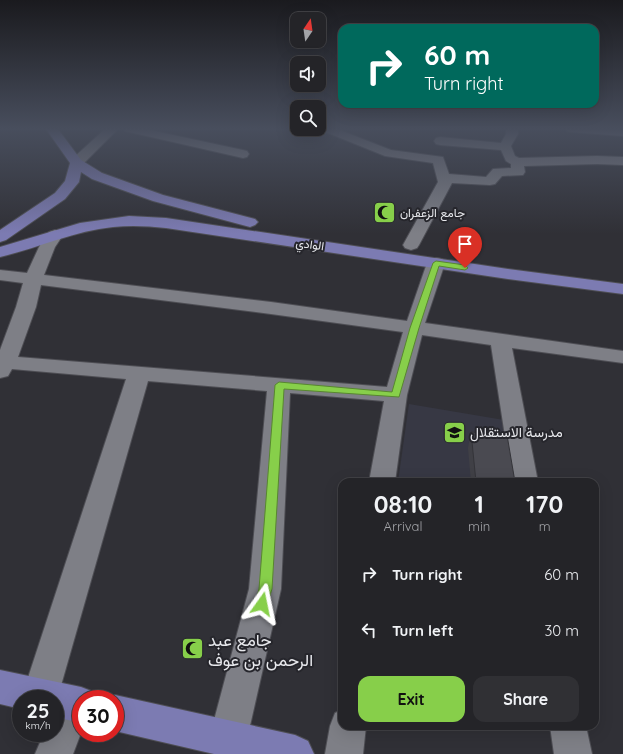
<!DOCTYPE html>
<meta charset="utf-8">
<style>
body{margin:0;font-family:Quicksand,Vazirmatn,sans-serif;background:#303034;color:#f1f3f6;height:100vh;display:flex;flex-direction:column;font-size:15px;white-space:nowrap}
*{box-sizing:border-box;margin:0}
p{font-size:13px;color:#a3a4a8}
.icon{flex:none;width:22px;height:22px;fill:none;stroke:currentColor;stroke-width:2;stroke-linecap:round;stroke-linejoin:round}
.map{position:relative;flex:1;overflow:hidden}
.panel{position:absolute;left:338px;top:478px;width:261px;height:252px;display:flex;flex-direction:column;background:#242428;border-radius:12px;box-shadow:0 4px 16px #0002,0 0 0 1px #414145}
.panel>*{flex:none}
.top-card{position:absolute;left:338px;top:24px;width:261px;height:84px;border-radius:12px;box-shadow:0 4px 16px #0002,0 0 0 1px #414145;background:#00695c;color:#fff;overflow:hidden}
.needle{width:26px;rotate:13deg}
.buttons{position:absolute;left:290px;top:12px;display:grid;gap:8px}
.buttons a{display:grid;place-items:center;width:36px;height:36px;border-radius:8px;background:#242428;box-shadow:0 4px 16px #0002,0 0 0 1px #414145;font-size:20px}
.speed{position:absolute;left:12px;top:690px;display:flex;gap:8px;font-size:20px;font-weight:700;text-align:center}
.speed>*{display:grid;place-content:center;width:52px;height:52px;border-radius:50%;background:#242428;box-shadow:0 4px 16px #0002,0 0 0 1px #414145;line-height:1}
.speed small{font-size:10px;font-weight:400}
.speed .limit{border:6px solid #d22;background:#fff;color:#111}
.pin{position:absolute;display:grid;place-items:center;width:34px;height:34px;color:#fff;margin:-41px -17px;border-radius:50% 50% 50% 0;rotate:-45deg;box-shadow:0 0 4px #0007}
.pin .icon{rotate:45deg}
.me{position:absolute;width:44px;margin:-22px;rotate:12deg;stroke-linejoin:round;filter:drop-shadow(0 0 3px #0008)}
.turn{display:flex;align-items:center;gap:14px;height:84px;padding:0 20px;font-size:18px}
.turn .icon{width:52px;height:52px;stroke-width:2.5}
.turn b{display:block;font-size:28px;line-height:34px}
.eta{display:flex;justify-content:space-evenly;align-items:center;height:68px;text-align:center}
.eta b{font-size:24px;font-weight:800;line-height:28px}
.button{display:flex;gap:8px;margin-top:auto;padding:8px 20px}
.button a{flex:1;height:46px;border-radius:12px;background:#87cf4a;color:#111;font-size:16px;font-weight:800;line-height:46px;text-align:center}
.button a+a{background:#303034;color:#f1f3f6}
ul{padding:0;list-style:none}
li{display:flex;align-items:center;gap:12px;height:56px;padding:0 20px}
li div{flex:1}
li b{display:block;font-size:15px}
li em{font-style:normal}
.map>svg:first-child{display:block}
</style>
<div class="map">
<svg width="623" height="754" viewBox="0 0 623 754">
<rect width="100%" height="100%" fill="#303036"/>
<!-- built -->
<path fill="#373844" d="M409,404l95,16 9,62h-115z"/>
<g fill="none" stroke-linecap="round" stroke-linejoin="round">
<defs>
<path id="minor" d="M105,129h13l-37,37h-10l-1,-3 1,-3z
M123,129h22l98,21 4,1 2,3 -2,3 -4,1 -114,-26 -4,-1z
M321,129h16l54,21 52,7 6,17 37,3 7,-8 18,-1v-4l-5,-3 -5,-11 -61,-5 -4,-1 -2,-3 2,-3 4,-1 61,6 5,-9v-5h12v5l-7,12 4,10 4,2 78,-2 26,1v8l-26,-1 -73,2 1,6 -2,3 -21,1 -7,8 -5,1 -38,-2 -33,62 -2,3 -6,2 -6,-2 -2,-3 35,-63 -5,-19 -48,-7 -62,-25z
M565,129l58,1v6l-52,-4 -4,-1z
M55,230l6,2 2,3 -8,12 -11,28 227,27 136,19 20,-58 3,-4 6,-1 6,1 3,4 -20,60 198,28v12l-111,-15 26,134h-26l-21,-137 -69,-10 -15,60 -12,87h-26l15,-81 -94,-8 -9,196 -34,150 -6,13c-7,2 -19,2 -26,0l-6,-13 40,-150 18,-198 -119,-10 -90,315 -3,7v-4h-32l-1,-3 104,-317 -114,-10 -4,7 -8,2v-28l16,-43 7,-24 -23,-3v-10l27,3 12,-26 10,-15zM41,285l230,29 132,18 -16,55 -369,-30 18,-50z
M75,686l13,6 3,7h-10v34l-8,21h-38l9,-21h11v-25l7,-16z
M342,710v16h24l-3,28h-38l5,-28 5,-13z
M550,726h36l6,28h-38z"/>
<path id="major" d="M46,129h12l23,31 21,13 61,22 92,24 3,3 -3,3 -5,2 -97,-26 -61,-22 -11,-7 -2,10 -14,17 -59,41 -6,2v-12l55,-37 10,-12 5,-18z
M129,216l37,2 342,51 115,15v10l-115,-15 -342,-51c-18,-2 -35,-3 -53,-1 -39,4 -75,21 -113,30v-10l80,-24z
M0,670l81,17 13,5 2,7h-15v24l-26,-6v-18h-34v10l-21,-5z
M115,695l180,40 13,6 6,13h-100l-99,-23v-32h-10z"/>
</defs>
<!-- minor casing -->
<use href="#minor" stroke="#4e4e54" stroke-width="2"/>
<!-- major casing -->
<use href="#major" stroke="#4e4e54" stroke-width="2"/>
<!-- minor -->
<use href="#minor" fill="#7e7f86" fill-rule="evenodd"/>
<!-- major -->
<use href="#major" fill="#7c7bb2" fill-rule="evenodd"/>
</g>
<!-- wall -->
<path fill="#404046" d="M471,432l44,50h-44l-3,-34z"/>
<!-- building -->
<path fill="#4a4a51" stroke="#343439" d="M471,432l36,3 8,47h-39z"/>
<!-- sky -->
<linearGradient id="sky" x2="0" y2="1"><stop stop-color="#1a1a1e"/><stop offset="0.55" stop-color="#484e5d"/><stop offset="1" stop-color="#484e5d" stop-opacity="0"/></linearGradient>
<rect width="623" height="234" fill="url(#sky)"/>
<!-- route -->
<path fill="#87cf4a" stroke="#588730" d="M436,261l29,4 3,3 -3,2 -26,-4 -20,62 -20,69 -115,-8 -12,200 -6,19 -4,2 -5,-2 -2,-4 4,-15 16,-204 4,-3 113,10 18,-64 23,-65z"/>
<!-- icons -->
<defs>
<symbol id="mosque-square" viewBox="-11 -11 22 22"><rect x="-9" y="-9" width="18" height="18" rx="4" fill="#87cf4a" stroke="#26262c"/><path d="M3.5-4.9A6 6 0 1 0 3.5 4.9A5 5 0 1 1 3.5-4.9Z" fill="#111"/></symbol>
<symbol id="school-square" viewBox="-11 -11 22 22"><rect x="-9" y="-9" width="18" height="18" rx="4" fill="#87cf4a" stroke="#26262c"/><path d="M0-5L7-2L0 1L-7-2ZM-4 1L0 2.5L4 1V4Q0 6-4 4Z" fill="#111"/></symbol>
</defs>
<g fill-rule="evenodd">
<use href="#mosque-square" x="372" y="200" width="25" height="25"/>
<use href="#school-square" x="442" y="420" width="25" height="25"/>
<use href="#mosque-square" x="180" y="636" width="25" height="25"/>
</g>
<g text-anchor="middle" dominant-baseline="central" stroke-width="4" stroke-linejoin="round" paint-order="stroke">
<!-- far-poi labels -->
<g font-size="12" fill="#e7e8ec" stroke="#26262c" text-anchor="start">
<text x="400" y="212">جامع الزعفران</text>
</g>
<!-- far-street labels -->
<g font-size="12" fill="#e7e8ec" stroke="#26262c">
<text transform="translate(310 244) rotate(8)">الوادي</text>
</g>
<!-- poi labels -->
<g font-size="14" fill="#e7e8ec" stroke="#26262c" text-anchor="start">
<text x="470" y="432">مدرسة الاستقلال</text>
</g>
<!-- near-poi labels -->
<g font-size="17" fill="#e7e8ec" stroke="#26262c" text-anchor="start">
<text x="208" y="639">جامع عبد<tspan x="208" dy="20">الرحمن بن عوف</tspan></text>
</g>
</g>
</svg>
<div class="buttons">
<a><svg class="needle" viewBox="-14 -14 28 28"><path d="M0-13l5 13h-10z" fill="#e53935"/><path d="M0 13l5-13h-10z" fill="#a3a4a8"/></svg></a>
<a><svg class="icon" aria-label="sound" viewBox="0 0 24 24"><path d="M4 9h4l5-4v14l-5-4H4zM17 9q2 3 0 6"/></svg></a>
<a><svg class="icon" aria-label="search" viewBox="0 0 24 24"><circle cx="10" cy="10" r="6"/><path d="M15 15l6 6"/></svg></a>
</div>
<div class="speed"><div>25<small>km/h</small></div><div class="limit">30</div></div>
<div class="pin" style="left:465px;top:268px;background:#d93025"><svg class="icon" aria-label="arrive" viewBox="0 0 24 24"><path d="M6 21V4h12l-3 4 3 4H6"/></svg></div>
<svg class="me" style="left:262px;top:604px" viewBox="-20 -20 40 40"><path d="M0-17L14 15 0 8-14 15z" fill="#87cf4a" stroke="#fff" stroke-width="4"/></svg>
<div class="top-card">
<div class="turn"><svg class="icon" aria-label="right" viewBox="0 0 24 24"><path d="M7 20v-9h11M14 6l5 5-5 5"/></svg><div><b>60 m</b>Turn right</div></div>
</div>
<section class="panel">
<div class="eta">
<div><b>08:10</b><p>Arrival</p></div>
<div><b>1</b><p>min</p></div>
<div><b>170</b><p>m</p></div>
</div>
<ul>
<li><svg class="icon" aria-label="right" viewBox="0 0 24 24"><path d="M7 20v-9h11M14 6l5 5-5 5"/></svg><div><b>Turn right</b></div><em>60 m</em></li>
<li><svg class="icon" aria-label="left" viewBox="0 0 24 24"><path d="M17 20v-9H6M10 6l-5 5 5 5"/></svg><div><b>Turn left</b></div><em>30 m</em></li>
</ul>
<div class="button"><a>Exit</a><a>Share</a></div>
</section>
</div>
